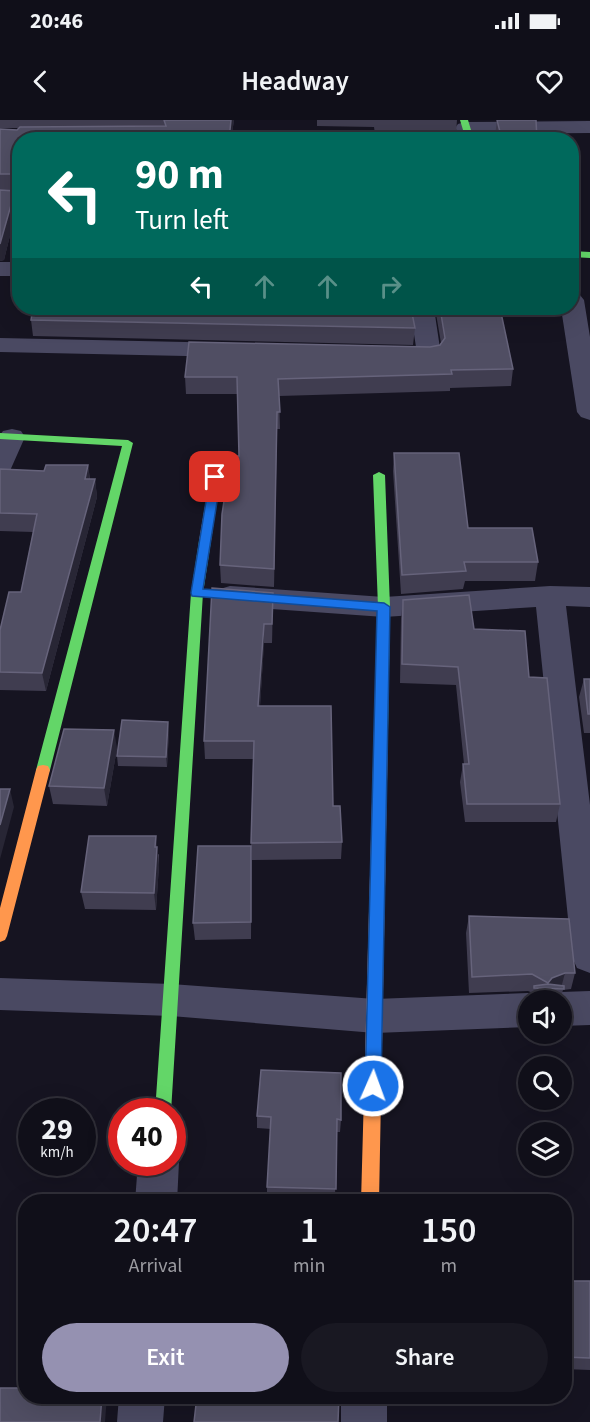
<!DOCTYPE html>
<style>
body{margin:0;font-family:"Source Sans 3",sans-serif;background:#191822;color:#f1f3f6;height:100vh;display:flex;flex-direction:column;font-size:22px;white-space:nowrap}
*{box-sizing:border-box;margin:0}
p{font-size:20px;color:#9c9ca2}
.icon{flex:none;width:33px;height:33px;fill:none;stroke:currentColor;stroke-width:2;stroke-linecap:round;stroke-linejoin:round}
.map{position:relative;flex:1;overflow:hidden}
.drawer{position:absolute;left:18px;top:1074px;width:554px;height:210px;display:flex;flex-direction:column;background:#100f19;border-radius:24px;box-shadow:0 6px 24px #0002,0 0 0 2px #302f38}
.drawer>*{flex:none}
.hud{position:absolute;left:12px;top:12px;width:567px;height:183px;border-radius:24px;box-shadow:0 6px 24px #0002,0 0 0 2px #302f38;background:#00695c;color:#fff;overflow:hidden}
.fabs{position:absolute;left:518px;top:870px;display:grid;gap:12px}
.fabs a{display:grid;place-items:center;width:54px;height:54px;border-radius:50%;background:#100f19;box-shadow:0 6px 24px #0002,0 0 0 2px #302f38;font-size:30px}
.speed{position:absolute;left:18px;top:978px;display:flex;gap:12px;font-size:30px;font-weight:700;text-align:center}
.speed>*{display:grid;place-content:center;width:78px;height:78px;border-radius:50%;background:#100f19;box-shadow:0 6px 24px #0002,0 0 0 2px #302f38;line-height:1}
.speed small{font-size:15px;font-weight:400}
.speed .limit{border:9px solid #d22;background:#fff;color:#111}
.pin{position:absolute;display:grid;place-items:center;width:51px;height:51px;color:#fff;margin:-26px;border-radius:12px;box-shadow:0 3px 9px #0006}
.me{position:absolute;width:66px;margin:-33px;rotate:2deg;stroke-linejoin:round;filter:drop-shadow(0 0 4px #0008)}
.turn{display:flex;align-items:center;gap:21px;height:126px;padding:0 24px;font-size:27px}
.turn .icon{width:78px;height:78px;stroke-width:2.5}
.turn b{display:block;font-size:42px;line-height:51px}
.lanes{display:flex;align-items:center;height:57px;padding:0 24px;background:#0003;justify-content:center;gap:30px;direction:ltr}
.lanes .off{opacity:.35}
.eta{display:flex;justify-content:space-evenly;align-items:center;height:102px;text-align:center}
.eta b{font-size:36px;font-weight:600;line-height:42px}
.button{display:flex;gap:12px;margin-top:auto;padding:12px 24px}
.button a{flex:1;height:69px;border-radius:36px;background:#9591b1;color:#fff;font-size:24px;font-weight:600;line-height:69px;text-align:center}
.button a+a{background:#191822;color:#f1f3f6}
.status{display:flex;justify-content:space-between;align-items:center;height:42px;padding:0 30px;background:#100f19;direction:ltr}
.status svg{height:16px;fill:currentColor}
header{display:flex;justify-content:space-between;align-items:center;height:78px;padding:0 24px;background:#100f19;font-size:27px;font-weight:600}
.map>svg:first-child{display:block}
</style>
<div class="status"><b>20:46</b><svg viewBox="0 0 49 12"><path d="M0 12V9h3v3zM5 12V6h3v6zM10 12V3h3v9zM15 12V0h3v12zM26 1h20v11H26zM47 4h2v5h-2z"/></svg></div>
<header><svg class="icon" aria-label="back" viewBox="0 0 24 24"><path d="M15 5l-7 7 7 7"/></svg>Headway<svg class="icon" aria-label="heart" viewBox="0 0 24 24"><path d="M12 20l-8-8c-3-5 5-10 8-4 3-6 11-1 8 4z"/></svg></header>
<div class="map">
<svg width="590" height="1302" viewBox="0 0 590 1302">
<rect width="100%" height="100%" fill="#161421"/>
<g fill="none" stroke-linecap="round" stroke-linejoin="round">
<!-- street -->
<path fill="#4a4962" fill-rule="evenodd" d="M590,1v12l-125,1 -7,-2 -3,-4 3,-4 7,-2z
M0,72l20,1v12l-20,-1z
M0,142h20v14h-20z
M572,173l8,2 4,5 6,37v83l-9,-3 -4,-5 -16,-104h11z
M410,188h24l7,47 -3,5c-17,4 -39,3 -56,-1l-3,-5 3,-5 34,-2z
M0,218l232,5 9,2 3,5 -3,5 -9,2 -232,-5z
M12,309l9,2 4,6 -16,36 -9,2v-40l3,-4z
M230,466l154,11 166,-11 40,1v20l-24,-1 24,199v168l-13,-5 -5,-11 -36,-350 -152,10 -154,-11 -10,-3 -5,-7 5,-7z
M0,858l171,6 204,15 153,-6 14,7h-14v27l-153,6 -204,-17 -171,-6z
M590,871v34l-29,1v-26h-15l2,-3 13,-5z
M172,1028l7,14 -2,40h-42l3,-40h34z
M119,1276h46l-2,26h-46z
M341,1276h46v26h-46z"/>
<!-- fast -->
<path fill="#63d668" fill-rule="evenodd" d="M460,0h8l6,20h-8z
M572,131l18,1v6l-18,-1z
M0,313l128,7 5,3 -83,327 -2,4h-10l-2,-4 86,-324 -122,-7z
M379,352l6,3 5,132 -2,123 -7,5 -7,-5 4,-123 -5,-132z
M205,417l6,4 -8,52 -32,519h-16l36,-519 8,-52z"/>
<!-- slow -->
<path fill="#ff974d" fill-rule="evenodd" d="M219,331l5,3 -13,87 -6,4 -6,-4 15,-87z
M381,605l7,5 -9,472h-18l13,-472z
M43,645l5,1 2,4 -43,166 -2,4 -5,2v-34l36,-138 2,-4z"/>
</g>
<!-- wall -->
<path fill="#403d50" d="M0,0h234l-3,20h-211v50h-16l11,1 2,16 -13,53 -4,1v-132l17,1 2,-2h-19z
M317,0h140l-1,14h-81l-1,-7 -57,-1z
M497,0l40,20h-41l-1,-4z
M435,188h65l13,61 -2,17 -61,2v3l-171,5 1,33h-3l-3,158 -53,-4 -1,-18 19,-109 -2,-62h-51l-1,-17 245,-30 10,-2 1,-2z
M31,200l384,8 -2,17 -380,-9z
M394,333l74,75 70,34 -3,19h-70l-2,8 -62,5 -8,-123z
M88,345l2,14h5l2,18 -51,194 -46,-1v-60l21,-38 12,-60 -33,-1v-62l44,2z
M273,473l-1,50h-8l-4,63 73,100 9,36 -1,17 -89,1 -1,-17 2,-84h-48l-1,-18z
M403,480l71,29 55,48 31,127 -4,18h-91l-5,-40 3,-18h1l-8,-79 -56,-2 1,-65z
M584,559h6v54h-6l-5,-36z
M169,612l-2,35 -49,-1 -1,-10z
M117,628l-10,58 -54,-2 -4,-18z
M251,726v93l-56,1 -2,-17z
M159,734v11l-3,45 -71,-1 -4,-17z
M469,796l106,57 -4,16 -8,1 -3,10h-29l2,-7 -5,-2 -59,2 -3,-60z
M257,996l84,4 -1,12h-4l-1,68 -68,-1v-12l4,-58 -14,-1z
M564,1161h26v89l-26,-1z"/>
<!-- shaded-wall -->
<path fill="#282635" d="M231,0h3l-3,20h-2z
M15,71l2,16 -13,53 -4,1v-17z
M277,292v17l-3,158v-18z
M88,345l2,18 -5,-4z
M95,359l2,18 -51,194 -4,-18z
M273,473v18l-1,32v-19z
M264,504v19l-5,81 -1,-18z
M168,602l1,10 -2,35 -1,-10z
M114,610l3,18 -10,58 -3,-18z
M10,669l4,18 -14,52v-34z
M156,716l3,29 -3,45 -2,-17z
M251,726l1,17 -1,76z
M565,853l-4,15h-14l1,-5 4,-5z
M102,1276h5l-2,26h-5z"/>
<!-- building -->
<path fill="#504e63" stroke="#66637b" stroke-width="1.5" d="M164,0h67l-2,20h-209v34h-20v-45l17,1 3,-3 146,-1z
M497,0h39l1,20h-35z
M0,70l15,1 -15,53z
M33,188h378l4,20 -384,-8z
M440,188h60l13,61 -62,1 1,4 -174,5 2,33h-3l-3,157 -54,-4 2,-51 9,-58h8l-2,-79h-52l4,-35 241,5 10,-2 5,-7z
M394,333h65l9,75h64l6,34h-74l2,9 -64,4z
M46,345h42l-3,14h10l-53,194 -42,-1v-42l9,-38h12l16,-78 -37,-1v-44l44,2z
M212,468l61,5 -1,31h-8l-6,82h73l2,100h7l2,36 -91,1 3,-102h-50z
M469,475l5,34 51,2 4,46 18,1 13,126h-93l-4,-40h6l-11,-97 -56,-3 1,-64z
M584,559h6v35h-2z
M122,600l46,2 -2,35 -49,-1z
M64,609l50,1 -10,58 -55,-2z
M0,669h10l-10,36z
M89,716h67l-1,11h2l-3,46 -73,-1z
M198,726h53v76l-58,1z
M469,796l100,3 6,54h-10l-13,5 -4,5 -16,-9 -60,3z
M548,864l16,2v3l-30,-1v-2z
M261,950l80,3v47l-4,-1 -1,70 -69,-2 4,-70 -14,-1z
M564,1161h26v77l-26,-1z
M26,1206v70h76l-2,26h-100v-34h18z
M197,1276h142l-1,26h-144z"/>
<!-- route -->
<path fill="#1a73e8" stroke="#114b97" stroke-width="1.5" d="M215,354l6,3 -18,112 181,14 6,4 -9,479 -2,5 -6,2 -5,-2 -3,-5 12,-475 -185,-15 -1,-3 19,-116z"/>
</svg>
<div class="fabs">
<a><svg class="icon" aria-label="sound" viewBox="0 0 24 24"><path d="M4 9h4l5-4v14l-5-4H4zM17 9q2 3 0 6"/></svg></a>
<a><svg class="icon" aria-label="search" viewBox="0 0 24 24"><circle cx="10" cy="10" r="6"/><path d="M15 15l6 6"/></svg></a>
<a><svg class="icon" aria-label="layers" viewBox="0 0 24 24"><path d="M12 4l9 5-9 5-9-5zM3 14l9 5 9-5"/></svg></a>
</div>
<div class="speed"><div>29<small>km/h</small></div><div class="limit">40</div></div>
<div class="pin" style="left:215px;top:357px;background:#d93025"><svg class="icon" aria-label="arrive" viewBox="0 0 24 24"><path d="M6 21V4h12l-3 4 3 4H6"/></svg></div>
<svg class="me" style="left:373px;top:966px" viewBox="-20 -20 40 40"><circle r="17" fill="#1a73e8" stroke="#fff" stroke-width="3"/><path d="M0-11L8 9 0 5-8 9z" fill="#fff"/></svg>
<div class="hud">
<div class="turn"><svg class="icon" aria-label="left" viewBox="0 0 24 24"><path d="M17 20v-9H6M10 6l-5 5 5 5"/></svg><div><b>90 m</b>Turn left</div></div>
<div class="lanes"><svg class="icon" aria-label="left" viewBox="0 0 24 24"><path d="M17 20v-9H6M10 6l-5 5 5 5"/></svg><svg class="icon off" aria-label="ahead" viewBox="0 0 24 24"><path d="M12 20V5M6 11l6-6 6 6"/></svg><svg class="icon off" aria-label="ahead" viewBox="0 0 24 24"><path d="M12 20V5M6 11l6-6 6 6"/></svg><svg class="icon off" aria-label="right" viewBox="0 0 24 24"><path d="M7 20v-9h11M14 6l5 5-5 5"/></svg></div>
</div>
<section class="drawer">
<div class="eta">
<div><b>20:47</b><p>Arrival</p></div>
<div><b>1</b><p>min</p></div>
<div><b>150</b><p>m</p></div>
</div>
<div class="button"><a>Exit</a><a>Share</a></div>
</section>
</div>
